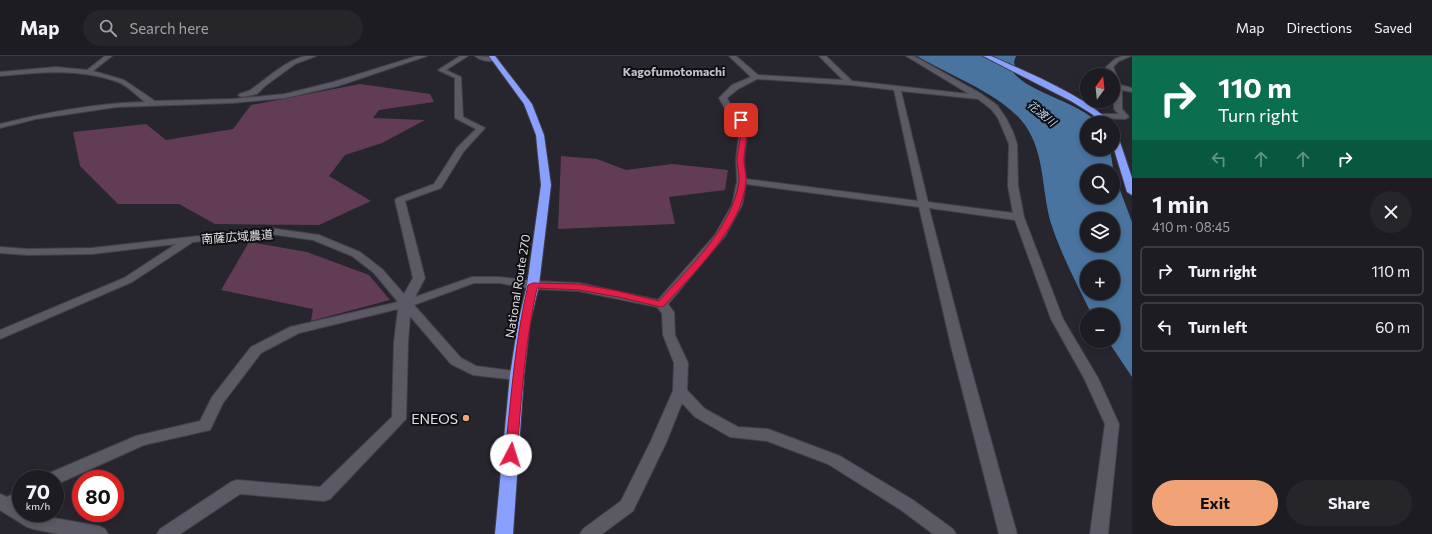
<!DOCTYPE html>
<meta charset="utf-8">
<style>
body{margin:0;font-family:Commissioner,"Noto Sans JP",sans-serif;background:#25252a;color:#f1f3f6;height:100vh;display:flex;flex-direction:column;font-size:15px;white-space:nowrap}
*{box-sizing:border-box;margin:0}
p{font-size:13px;color:#a0a1a5}
.icon{flex:none;width:22px;height:22px;fill:none;stroke:currentColor;stroke-width:2;stroke-linecap:round;stroke-linejoin:round}
.map{position:relative;flex:1;overflow:hidden}
.side{display:flex;flex-direction:column;background:#1d1c22;width:300px}
.side>*{flex:none}
.top-card{background:#0b6e4f;color:#fff;overflow:hidden}
.needle{width:26px;rotate:15deg}
.controls{position:absolute;left:1080px;top:12px;display:grid;gap:8px}
.controls a{display:grid;place-items:center;width:40px;height:40px;border-radius:50%;background:#1d1c22;box-shadow:0 2px 6px #0003,0 0 0 1px #3b3a40;font-size:20px}
.speed{position:absolute;left:12px;top:414px;display:flex;gap:8px;font-size:20px;font-weight:700;text-align:center}
.speed>*{display:grid;place-content:center;width:52px;height:52px;border-radius:50%;background:#1d1c22;box-shadow:0 2px 6px #0003,0 0 0 1px #3b3a40;line-height:1}
.speed small{font-size:10px;font-weight:400}
.speed .limit{border:6px solid #d22;background:#fff;color:#111}
.pin{position:absolute;display:grid;place-items:center;width:34px;height:34px;color:#fff;margin:-17px;border-radius:8px;box-shadow:0 2px 6px #0006}
.me{position:absolute;width:44px;margin:-22px;rotate:5deg;stroke-linejoin:round;filter:drop-shadow(0 0 3px #0008)}
.turn{display:flex;align-items:center;gap:14px;height:84px;padding:0 20px;font-size:18px}
.turn .icon{width:52px;height:52px;stroke-width:2.5}
.turn b{display:block;font-size:28px;line-height:34px}
.lanes{display:flex;align-items:center;height:38px;padding:0 20px;background:#0003;justify-content:center;gap:20px;direction:ltr}
.lanes .off{opacity:.35}
.round{display:grid;place-items:center;flex:none;width:42px;height:42px;border-radius:21px;background:#25252a}
.headline{display:flex;align-items:center;justify-content:space-between;height:68px;padding:0 20px}
h1{font-size:24px;font-weight:700;line-height:30px}
.primary-button{display:flex;gap:8px;margin-top:auto;padding:8px 20px}
.primary-button a{flex:1;height:46px;border-radius:24px;background:#efa377;color:#111;font-size:16px;font-weight:700;line-height:46px;text-align:center}
.primary-button a+a{background:#25252a;color:#f1f3f6}
ul{padding:0;list-style:none}
li{display:flex;align-items:center;gap:12px;height:50px;margin:0 8px 6px;padding:0 12px;border:2px solid #3b3a40;border-radius:6px}
li div{flex:1}
li b{display:block;font-size:15px}
li em{font-style:normal}
header{display:flex;align-items:center;gap:24px;box-sizing:border-box;height:56px;padding:0 20px;background:#1d1c22;border-bottom:1px solid #3b3a40}
header strong{font-size:19px}
nav{display:flex;gap:22px;margin-inline-start:auto;font-size:14px}
.search{width:280px;height:36px;background:#25252a;display:flex;align-items:center;gap:10px;box-sizing:border-box;padding:0 14px;border-radius:22px;color:#a0a1a5;font-size:15px}
main{display:flex;flex:1;min-height:0}
.map>svg:first-child{display:block}
</style>
<header>
<strong>Map</strong>
<div class="search"><svg class="icon" aria-label="search" viewBox="0 0 24 24"><circle cx="10" cy="10" r="6"/><path d="M15 15l6 6"/></svg>Search here</div>
<nav><a>Map</a><a>Directions</a><a>Saved</a></nav>
</header>
<main>
<div class="map">
<svg width="1132" height="478" viewBox="0 0 1132 478">
<rect width="100%" height="100%" fill="#27252e"/>
<!-- green -->
<path fill="#623c55" d="M360,28l70,10 4,8 -55,8 -6,8 52,2 -43,23 -37,12 -16,21 42,25 -52,24 -104,-1 -36,-20h-61l-38,-38 -7,-34 73,-8 20,16 67,-11 18,-24z
M561,100l36,3 29,11 46,-6 56,6 -3,20 -56,7 6,27 -117,5z
M249,186l58,10 62,23 21,25 -79,21 2,-12 -92,-19z"/>
<!-- water -->
<path fill="#48749f" fill-rule="evenodd" d="M917,0h99l-2,6 1,4 -2,6c16,21 64,29 85,51h-11v26h23l4,25 18,48v155l-24,-36h5v-26h-21c-15,-31 -32,-62 -42,-95 -9,-34 -5,-72 -29,-100 -25,-28 -72,-45 -104,-64zM1087,115h26v26h-26zM1087,163h26v26h-26zM1087,211h26v26h-26z"/>
<g fill="none" stroke-linecap="round" stroke-linejoin="round">
<defs>
<path id="minor" d="M105,0h7l-19,15 31,9 31,21 77,-2 53,-5 48,-12 84,-26h10l-89,30 -53,12 -53,5 -115,4 -81,12 -36,9v-4c48,-12 96,-21 145,-22 -8,-6 -17,-16 -27,-20 -38,-14 -78,-10 -118,-6v-4l56,-5 31,3z
M305,0h11l-21,8 -30,22 -8,8 -15,3 -4,-2c4,-3 10,-3 14,-6 17,-12 33,-28 53,-33z
M460,0h8l-22,14 15,7 2,40 22,11 -21,23 -23,37 -36,13 20,77 -10,19 57,-20h27l34,4 46,2 79,17 57,-65 17,-30 5,-24 -1,-21 4,-34 -2,-5 -11,-9 -8,-14 13,-13 19,-8 -22,-21h7l22,19 85,5 -24,-24h7l26,25 117,13 -63,-38h8l66,37 17,12 9,13 7,14 4,12 1,42 6,31 39,102 35,59 21,46 -11,110h-18l15,-110 -21,-46 -33,-59 -36,-99 -86,-12 37,142 51,184h-18l-47,-184 -33,-143 -173,-23 -4,21 -17,31 -57,68 6,8 1,23 13,28 -1,27 18,19 33,18 30,2 72,27 73,44 40,29 3,5h-23l-32,-24 -73,-46 -61,-23 -37,-4 -35,-20 -13,-14 -16,40 -33,68 -31,23h-22l3,-5 38,-28 29,-58 23,-52 1,-28 -11,-28 -1,-22 -5,-6 -78,-16 -46,-2 -34,-6h-25l-60,22 47,53 15,8 46,6 2,3 -2,3 -5,2 -44,-5 -22,-11 -41,-48 -2,26 -2,77 -76,80 -6,2 -84,-7 -60,40h-23l3,-5 71,-47 6,-2 83,7 72,-70 2,-75 4,-33 -99,24 -38,20 -38,50 -13,27 -66,15 -89,40v-6h-10l2,-5 89,-38 64,-15 12,-24 39,-50 39,-20 108,-25 -24,-29 -22,-17 -39,-16 -43,-6 -77,8 -61,40 -132,57v-9l124,-52 52,-34 -84,10 -64,1 -28,-2v-6l28,2 64,-1 178,-20 49,7 41,17 22,17 22,25 9,-16 -18,-78 2,-2 37,-14 23,-36 19,-19 -21,-11v-40l-17,-8zM757,23l93,6 44,5 24,111 -172,-22 -2,-19 4,-34 -4,-8 -11,-9 -6,-11 11,-9zM901,35l77,8 13,10 7,9 11,26 -1,42 5,27 -85,-11z
M475,0l20,1 3,2c-7,4 -17,2 -23,-3z
M1122,0h9l-12,5 -6,6 8,18 11,3v4l-10,-2v19l7,8 -4,2 -29,-1v-4h23l-5,-5 -1,-34h-3l-4,-8 9,-8z
M21,434v23h12l4,2 62,11 6,3 3,5h-50l-25,-5 -6,-2 -27,-17v-16l7,3z"/>
<path id="highway" d="M489,0h6l37,48 12,31 7,50 -12,100 -9,38 -6,52 -11,159h-18l15,-159 8,-52 9,-38 14,-100 -5,-50 -12,-31z
M983,0h8c31,14 99,42 119,67h-8l-10,-9 -21,-13z
M1113,75l4,2 15,45v17l-5,-3 -14,-46z"/>
</defs>
<!-- minor casing -->
<use href="#minor" stroke="#424148" stroke-width="2"/>
<!-- highway casing -->
<use href="#highway" stroke="#424148" stroke-width="2"/>
<!-- minor -->
<use href="#minor" fill="#5b5963" fill-rule="evenodd"/>
<!-- highway -->
<use href="#highway" fill="#89a0ff" fill-rule="evenodd"/>
</g>
<!-- route -->
<path fill="#e11d48" stroke="#92132f" d="M739,63h4c7,11 2,25 1,38 -1,8 3,17 2,25 -4,46 -53,91 -82,124l-3,1 -43,-10 -39,-7 -42,-2c-12,55 -16,111 -20,167l-2,3 -4,1 -5,-1 -1,-3c6,-57 10,-114 23,-170l5,-2 46,1 39,7 41,10c31,-35 71,-70 80,-118 1,-8 -2,-16 -2,-24 1,-13 7,-28 1,-39z"/>
<!-- markers -->
<circle fill="#efa377" stroke="#0f0f13" stroke-width="1.5" cx="466" cy="362" r="4"/>
<g text-anchor="middle" dominant-baseline="central" stroke-width="4" stroke-linejoin="round" paint-order="stroke">
<!-- far-water labels -->
<g font-size="11" font-style="italic" fill="#c3ddf7" stroke="#0f0f13">
<text transform="translate(1042 57) rotate(39)">花渡川</text>
</g>
<!-- far-quarter labels -->
<g font-size="12" font-weight="bold" fill="#c3c0cc" stroke="#0f0f13">
<text x="674" y="15">Kagofumotomachi</text>
</g>
<!-- street labels -->
<g font-size="12" fill="#e2e1e7" stroke="#0f0f13">
<text transform="translate(237 180) rotate(-4)">南薩広域農道</text>
<text transform="translate(517 230) rotate(-81)">National Route 270</text>
</g>
<!-- near-poi labels -->
<g font-size="14" fill="#e2e1e7" stroke="#0f0f13" text-anchor="end">
<text x="458" y="362">ENEOS</text>
</g>
</g>
</svg>
<div class="controls">
<a><svg class="needle" viewBox="-14 -14 28 28"><path d="M0-13l5 13h-10z" fill="#e53935"/><path d="M0 13l5-13h-10z" fill="#a0a1a5"/></svg></a>
<a><svg class="icon" aria-label="sound" viewBox="0 0 24 24"><path d="M4 9h4l5-4v14l-5-4H4zM17 9q2 3 0 6"/></svg></a>
<a><svg class="icon" aria-label="search" viewBox="0 0 24 24"><circle cx="10" cy="10" r="6"/><path d="M15 15l6 6"/></svg></a>
<a><svg class="icon" aria-label="layers" viewBox="0 0 24 24"><path d="M12 4l9 5-9 5-9-5zM3 14l9 5 9-5"/></svg></a>
<a>+</a>
<a>−</a>
</div>
<div class="speed"><div>70<small>km/h</small></div><div class="limit">80</div></div>
<div class="pin" style="left:741px;top:64px;background:#d93025"><svg class="icon" aria-label="arrive" viewBox="0 0 24 24"><path d="M6 21V4h12l-3 4 3 4H6"/></svg></div>
<svg class="me" style="left:511px;top:399px" viewBox="-20 -20 40 40"><circle r="19" fill="#fff"/><path d="M0-13L10 11 0 6-10 11z" fill="#e11d48"/></svg>
</div>
<section class="side">
<div class="top-card">
<div class="turn"><svg class="icon" aria-label="right" viewBox="0 0 24 24"><path d="M7 20v-9h11M14 6l5 5-5 5"/></svg><div><b>110 m</b>Turn right</div></div>
<div class="lanes"><svg class="icon off" aria-label="left" viewBox="0 0 24 24"><path d="M17 20v-9H6M10 6l-5 5 5 5"/></svg><svg class="icon off" aria-label="ahead" viewBox="0 0 24 24"><path d="M12 20V5M6 11l6-6 6 6"/></svg><svg class="icon off" aria-label="ahead" viewBox="0 0 24 24"><path d="M12 20V5M6 11l6-6 6 6"/></svg><svg class="icon" aria-label="right" viewBox="0 0 24 24"><path d="M7 20v-9h11M14 6l5 5-5 5"/></svg></div>
</div>
<div class="headline"><div><h1>1 min</h1><p>410 m · 08:45</p></div><a class="round"><svg class="icon" aria-label="close" viewBox="0 0 24 24"><path d="M6 6l12 12M18 6L6 18"/></svg></a></div>
<ul>
<li><svg class="icon" aria-label="right" viewBox="0 0 24 24"><path d="M7 20v-9h11M14 6l5 5-5 5"/></svg><div><b>Turn right</b></div><em>110 m</em></li>
<li><svg class="icon" aria-label="left" viewBox="0 0 24 24"><path d="M17 20v-9H6M10 6l-5 5 5 5"/></svg><div><b>Turn left</b></div><em>60 m</em></li>
</ul>
<div class="primary-button"><a>Exit</a><a>Share</a></div>
</section>
</main>
